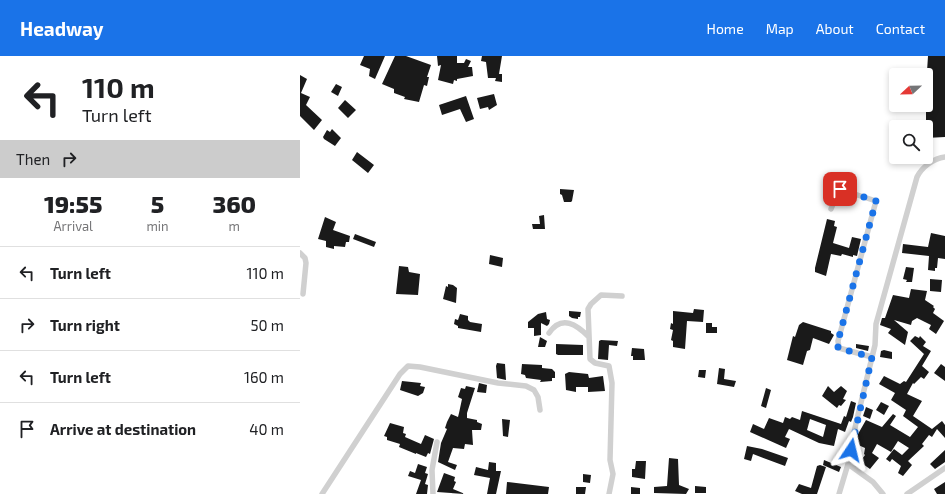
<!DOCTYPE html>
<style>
body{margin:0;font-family:"Exo 2",sans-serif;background:#f6f6f6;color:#202124;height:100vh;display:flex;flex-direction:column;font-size:15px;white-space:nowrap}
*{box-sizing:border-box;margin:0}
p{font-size:13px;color:#757577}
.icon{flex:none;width:22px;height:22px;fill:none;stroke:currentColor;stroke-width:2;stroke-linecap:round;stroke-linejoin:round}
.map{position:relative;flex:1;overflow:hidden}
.panel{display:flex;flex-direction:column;background:#fff;width:300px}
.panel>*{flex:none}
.banner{background:#fff;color:#202124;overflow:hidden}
.needle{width:26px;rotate:248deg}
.tools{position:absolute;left:589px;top:12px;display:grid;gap:8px}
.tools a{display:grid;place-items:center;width:44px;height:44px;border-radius:4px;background:#fff;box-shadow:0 2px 6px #0003;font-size:20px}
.pin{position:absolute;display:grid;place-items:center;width:34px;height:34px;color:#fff;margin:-17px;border-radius:8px;box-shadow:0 2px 6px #0006}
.me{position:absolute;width:44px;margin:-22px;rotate:10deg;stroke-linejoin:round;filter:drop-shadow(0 0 3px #0008)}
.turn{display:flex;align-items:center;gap:14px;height:84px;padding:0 16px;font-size:18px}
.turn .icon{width:52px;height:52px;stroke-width:2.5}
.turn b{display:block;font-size:28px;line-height:34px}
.then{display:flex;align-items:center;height:38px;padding:0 16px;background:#0003;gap:8px;font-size:15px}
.eta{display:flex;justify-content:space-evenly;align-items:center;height:68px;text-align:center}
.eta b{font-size:24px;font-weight:800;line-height:28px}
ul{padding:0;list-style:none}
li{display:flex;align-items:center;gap:12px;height:52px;padding:0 16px;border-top:1px solid #e0e0e0}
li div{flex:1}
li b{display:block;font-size:15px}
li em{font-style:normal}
header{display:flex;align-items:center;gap:24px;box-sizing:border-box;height:56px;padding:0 20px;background:#1a73e8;color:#fff}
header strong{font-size:19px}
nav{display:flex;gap:22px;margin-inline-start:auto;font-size:14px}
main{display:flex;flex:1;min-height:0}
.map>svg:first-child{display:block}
</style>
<header>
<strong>Headway</strong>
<nav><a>Home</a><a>Map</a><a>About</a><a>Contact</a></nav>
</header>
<main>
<section class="panel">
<div class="banner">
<div class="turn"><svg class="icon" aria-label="left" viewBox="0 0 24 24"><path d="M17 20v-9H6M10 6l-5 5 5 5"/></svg><div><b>110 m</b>Turn left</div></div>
<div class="then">Then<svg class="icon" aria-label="right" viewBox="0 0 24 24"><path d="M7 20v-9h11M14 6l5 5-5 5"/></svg></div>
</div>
<div class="eta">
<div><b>19:55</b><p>Arrival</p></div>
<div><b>5</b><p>min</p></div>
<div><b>360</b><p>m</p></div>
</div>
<ul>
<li><svg class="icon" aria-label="left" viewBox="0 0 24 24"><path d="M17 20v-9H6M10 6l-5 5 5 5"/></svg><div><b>Turn left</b></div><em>110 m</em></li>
<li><svg class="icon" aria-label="right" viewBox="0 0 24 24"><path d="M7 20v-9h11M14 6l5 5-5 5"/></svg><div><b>Turn right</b></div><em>50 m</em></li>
<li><svg class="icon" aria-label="left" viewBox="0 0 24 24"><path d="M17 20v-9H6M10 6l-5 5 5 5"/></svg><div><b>Turn left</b></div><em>160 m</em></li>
<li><svg class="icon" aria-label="arrive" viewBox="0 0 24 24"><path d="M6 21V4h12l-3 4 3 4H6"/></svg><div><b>Arrive at destination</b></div><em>40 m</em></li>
</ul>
</section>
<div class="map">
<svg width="645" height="438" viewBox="0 0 645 438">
<rect width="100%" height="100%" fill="#fff"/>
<!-- building -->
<path fill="#1a1a1a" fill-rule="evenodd" d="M64,0h21l-10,23 -6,-3 1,-7 -10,-4z
M95,0h11l25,9 -4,12h2l-2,9 -3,-1 -5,17 -15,-3 1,-2 -11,-4v-4l-12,-5z
M137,0h20v7h7l2,-4 5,2 -3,6h4l1,9 -16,3v2l-3,-1 -1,4 -15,-4 3,-15 -3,1z
M182,0h20l-3,18h3v8l-7,-1 1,-3h-8l-2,-16 -5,-1z
M628,0h17v81l-19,1v-27l3,-13v-11h-3z
M0,19l7,4 -6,14 9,4 -4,8 16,15 -8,10 -14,-14z
M36,28l6,3 -4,9 -7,-4z
M194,38l3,11 -8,5 -1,-3 -8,2 -3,-11z
M166,40l8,23 -8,3 -6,-13 -18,6 -3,-10z
M45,44l11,10 -8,8 -10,-10z
M32,73l9,9 -6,8 -11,-7 -1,-2 4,-7 3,2z
M57,96l17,13 -6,8 -16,-13z
M260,133l14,1 -2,11 -1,1h-7l-2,-7 -2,-1z
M244,159l1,14h-12l-1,-5h8l-1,-8z
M25,161l11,5 -3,8 17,6 -1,6h-3l-1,5 -11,-1v3l-8,-2v-6l-8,-2z
M527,163l8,2 -1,5 3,1 -4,16 16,5 3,-11 9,2 -4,17 -4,-1v2l-11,-3 -1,2 -10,-2 -5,22 -11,-4v-4z
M631,177l14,3v23l-7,-1 -1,10h-2v3l-7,-1 1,-14 -27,-3 1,-9 25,3z
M55,178l21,8 -2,5 -21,-8z
M190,199l13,3 -1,9 -13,-3z
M99,210l9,1 1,5 11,2 -2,21 -22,-1z
M606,211l8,1 -2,14h-6l1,-2 -4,-1z
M630,223l12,1 -1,12 -11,-1z
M148,228l5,1 4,3 -1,15 -13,-4 3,-13 2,1z
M611,233l16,2 -2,9 9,6 -1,1 2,2 -2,4 11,8 -8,13 -7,-5 2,-4 -14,-7 -5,3 -1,4 -17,-5 14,12 -3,13 -17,-12 3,-4 -11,-4 2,-7h3l8,-23 16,3z
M394,253l10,1 -1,12 -16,-1 -2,28 -12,-2v-6l-2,-1 2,-10 -3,-1 1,-6 2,1v-13l20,2z
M269,255l12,1 -1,5h-2v2l-6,-1 -3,-2z
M246,256l1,7 3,1 -1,4 -2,2 -6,-3v12l-7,1v-8h-6v-6l10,-8z
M160,258l8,2v4l2,2 12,2 -1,8 -23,-4v-2l-4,-2 1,-5 3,1z
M503,266l28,9v2l3,2 -5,9 -16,-6 -3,12 -3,1 -4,14 -16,-5 6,-24 2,1 4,-12z
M406,267h6v4h5v6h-11z
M615,280l4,2 1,-2 6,6 -3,4 8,5 -9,15 7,6 -5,7 -3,-2 -7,7 -1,-1 -6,11 15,7 -9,15 19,13 10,-8 3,4v13l-8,-9 -5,8 -3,-2 -7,9 2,2 -16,15 4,4 -9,11 -5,-3 3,-7 -9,-7 -2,3 -4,-3 8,-10 8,6 7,-7 -11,-7 -7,11 -14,-8 -5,9 7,5 -9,11 -10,-7 5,-7 -1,-1 1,-6 -9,-4 2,-10 8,-14 16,7 11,-13 3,2 -6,9 20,12 8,-10 -15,-11 3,-6 -15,-10 4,-7 -16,-9 5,-8 16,8 4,-3 2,1 18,-28 -14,-13z
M240,281l7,4 -2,6h-7z
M301,284l17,1 -1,5 -8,-1 -1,15 -10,-1 1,-18z
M256,288l27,1v10h-25l-2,-1z
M556,288l13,2 -1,5 -12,-3z
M332,292l12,1 1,11h-12v-4h-2z
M584,294l8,2v7l-12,-2 1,-6z
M197,307l8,1 1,16 -9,-2 -1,-12z
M222,308l20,1v3l10,1 3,3v6h-3v3l-12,1 1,-2 -15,-2 -1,-3 -4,-1z
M641,308l4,3v14l-11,-8z
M419,312l6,1 -1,10 12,2 -2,6 -17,-3z
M399,314h7l-1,8 -7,-1z
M269,316l19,2 1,4 14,-2 2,15 -17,1v-5h-12v5l-10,-2 -1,-16z
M102,325l19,2 -1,3 5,1 -2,6 -5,3 -18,-6z
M179,327l8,2 -1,8 -9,-1z
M166,330l9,2 -8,25v5l10,2v2l5,2 -1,6h-9l1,15 -8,-1 -1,5 -11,-1 -5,14 9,3 -2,5 -17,-8 3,-19 6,-14 -2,-1 2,-6 4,-8 7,3 1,-4 3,-14 -4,-2 3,-9 4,1z
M528,330l6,6 7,-6 6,5 -4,8 3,1 -5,6 -2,-1 -2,3 -15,-12z
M466,332l5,2 -5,18 -5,-2z
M551,345l5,2 -3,14 -2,5 -2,-1 -4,11 -7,-3 -4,17 -15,-3 -30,-14 -4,8 5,2 -4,9 -36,-16 3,-8 11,5 5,-11 14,5 2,-6 5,2 2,-2 8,3 2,-9 39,13 3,-8 2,1zM510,363l16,6 -3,12 -16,-7z
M581,346l8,4 -5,9 -8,-5z
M566,351l7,3 -3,9 -7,-3z
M202,363l8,1 -2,17 -5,-1z
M90,367l14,4 -1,6 3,1 -1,3 16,7 4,-9 9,4 -4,15 -2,-1 -2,4 -10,-4v1l-17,-7 1,-3 -13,-4v-3l-3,-1z
M447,390l15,3 26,9 -3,8 -32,-12 -2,7 -7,-2z
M645,394v12l-10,7 -5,-5z
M369,402l9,1 1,26 10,4 -3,5 -32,-1v-6l13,-1z
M524,404l17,7 -2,5 -16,-7z
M336,405h10l-1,18 -13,-2v-8h3z
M189,406l7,1v8h5l-5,23h-9l3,-16 -16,-3 2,-8 12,3z
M118,408l9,3 -2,6 3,1 -3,10 3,1 -1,9h-11l5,-14 -13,-4 2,-5 5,2z
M520,409l6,2 -9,27h-15l-7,-3 4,-7 12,4 6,-22z
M144,417l11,4 -1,4 2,1 -3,7 12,5 -28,-2z
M283,418l8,1 -1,8 -7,-1z
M207,426l42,5 -1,7h-42z
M645,426v12h-8l-3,-5z
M395,430l11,1v6h-11z
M276,431h10l-1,7h-9z
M331,431l9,1v6h-9z"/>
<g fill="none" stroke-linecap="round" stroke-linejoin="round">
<!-- street -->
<path stroke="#d0d0d0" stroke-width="5.5" d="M531,153l8,-20 37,12 -38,140 1,7 33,9
M0,197l5,5 1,5 -3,31
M249,277c13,-19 28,-8 40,4
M548,408l25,18 10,12
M22,438l78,-120 8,-8 12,1 78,16 28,3 8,4 4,7 2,13
M133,438l-1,-24 5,-28
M309,438l4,-20 -3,-14 2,-77 -3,-17 -14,-3 -5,-4 -2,-50 3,-5 10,-9 21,1
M539,438l9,-30 8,-41 19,-78 1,-21 41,-147c5,-10 17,-19 28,-20
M607,438l38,-26"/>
</g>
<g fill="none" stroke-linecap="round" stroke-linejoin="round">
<!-- route -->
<path stroke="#1a73e8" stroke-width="7" stroke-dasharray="0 12.6" d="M540,133l36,12 -38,140v7l34,9 -21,93"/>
</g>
</svg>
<div class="tools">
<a><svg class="needle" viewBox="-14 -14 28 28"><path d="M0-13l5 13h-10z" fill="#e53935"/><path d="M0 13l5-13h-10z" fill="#757577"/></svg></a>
<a><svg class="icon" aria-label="search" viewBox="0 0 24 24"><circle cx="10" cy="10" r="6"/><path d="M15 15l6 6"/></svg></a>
</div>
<div class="pin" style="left:540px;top:133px;background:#d93025"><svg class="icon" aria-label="arrive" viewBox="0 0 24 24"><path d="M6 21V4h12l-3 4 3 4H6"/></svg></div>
<svg class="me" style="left:551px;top:394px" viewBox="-20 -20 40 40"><path d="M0-17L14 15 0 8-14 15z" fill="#1a73e8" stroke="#fff" stroke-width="4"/></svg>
</div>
</main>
